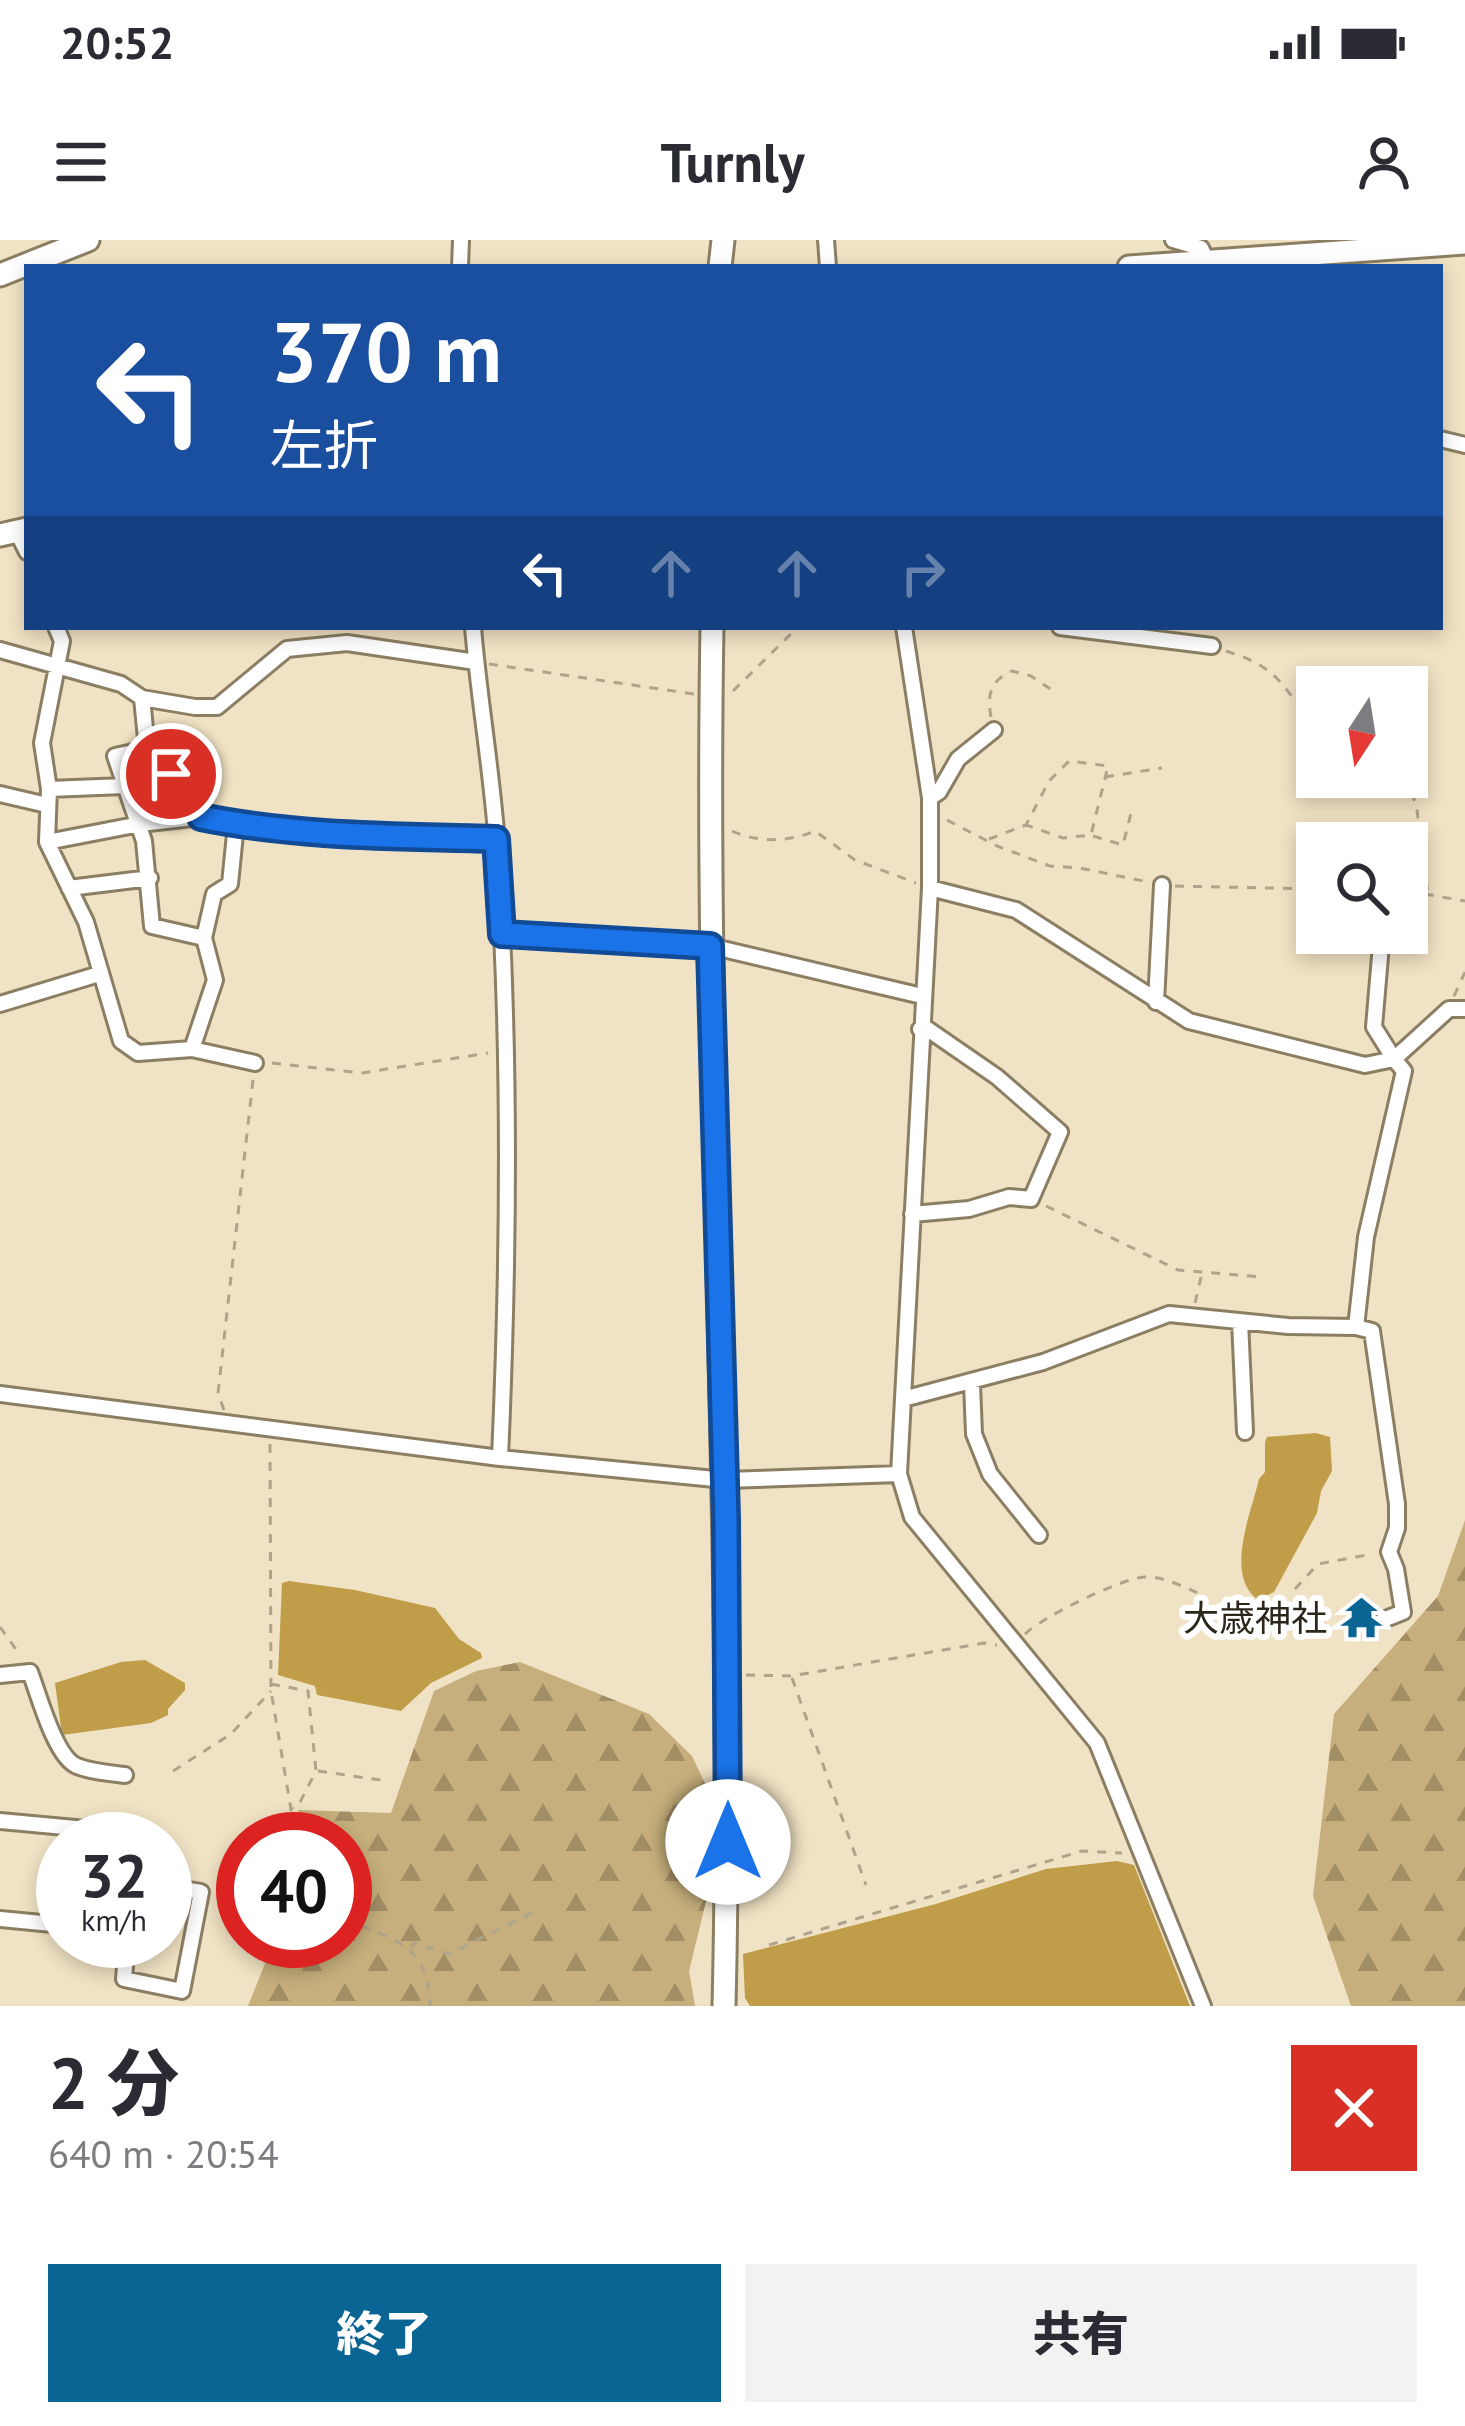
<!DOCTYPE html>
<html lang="ja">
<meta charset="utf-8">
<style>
body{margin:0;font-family:"PT Sans","Noto Sans JP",sans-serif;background:#f2f2f3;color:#2b2b33;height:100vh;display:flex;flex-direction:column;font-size:45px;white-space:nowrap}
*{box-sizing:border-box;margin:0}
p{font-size:39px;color:#7c7c81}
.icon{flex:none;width:66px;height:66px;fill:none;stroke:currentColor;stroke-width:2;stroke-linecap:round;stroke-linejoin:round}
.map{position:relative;height:1766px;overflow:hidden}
.side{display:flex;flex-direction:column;background:#fff;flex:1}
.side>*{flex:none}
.hud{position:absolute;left:24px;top:24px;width:1419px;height:366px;border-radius:0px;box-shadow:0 6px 18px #0003;background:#1a4fa0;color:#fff;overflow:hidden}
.needle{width:78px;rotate:192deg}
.controls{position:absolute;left:1296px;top:426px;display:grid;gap:24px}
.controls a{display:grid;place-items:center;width:132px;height:132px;border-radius:0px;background:#fff;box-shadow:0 6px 18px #0003;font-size:60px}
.speed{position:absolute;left:36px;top:1572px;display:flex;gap:24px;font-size:60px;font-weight:700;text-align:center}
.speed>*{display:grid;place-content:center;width:156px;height:156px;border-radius:50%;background:#fff;box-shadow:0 6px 18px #0003;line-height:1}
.speed small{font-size:30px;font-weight:400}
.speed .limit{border:18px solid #d22;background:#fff;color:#111}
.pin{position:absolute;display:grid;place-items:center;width:102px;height:102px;color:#fff;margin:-51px;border:6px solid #fff;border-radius:50%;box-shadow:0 3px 12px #0007}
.me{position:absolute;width:132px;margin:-66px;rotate:0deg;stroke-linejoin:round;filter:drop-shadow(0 0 9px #0008)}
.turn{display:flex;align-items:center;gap:42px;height:252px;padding:0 48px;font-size:54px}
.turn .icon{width:156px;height:156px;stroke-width:2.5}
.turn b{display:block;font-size:84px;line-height:102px}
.lanes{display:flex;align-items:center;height:114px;padding:0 48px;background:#0003;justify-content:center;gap:60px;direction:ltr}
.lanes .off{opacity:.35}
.round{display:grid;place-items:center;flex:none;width:126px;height:126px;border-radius:0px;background:#f2f2f3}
.summary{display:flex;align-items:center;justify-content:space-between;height:204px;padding:0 48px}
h1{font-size:72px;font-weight:800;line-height:90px}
.button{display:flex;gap:24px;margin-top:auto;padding:24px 48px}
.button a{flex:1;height:138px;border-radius:0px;background:#0a6595;color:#fff;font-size:48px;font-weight:800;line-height:138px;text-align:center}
.button a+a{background:#f2f2f3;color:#2b2b33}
.status{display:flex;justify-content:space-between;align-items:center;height:84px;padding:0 60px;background:#fff;direction:ltr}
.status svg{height:33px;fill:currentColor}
header{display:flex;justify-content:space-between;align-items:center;height:156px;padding:0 48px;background:#fff;font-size:54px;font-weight:800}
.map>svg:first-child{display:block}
</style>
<div class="status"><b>20:52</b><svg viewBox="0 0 49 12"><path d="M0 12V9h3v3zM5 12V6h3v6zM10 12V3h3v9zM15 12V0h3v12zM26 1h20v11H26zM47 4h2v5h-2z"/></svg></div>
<header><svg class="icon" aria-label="menu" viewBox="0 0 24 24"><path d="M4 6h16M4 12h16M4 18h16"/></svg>Turnly<svg class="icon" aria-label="person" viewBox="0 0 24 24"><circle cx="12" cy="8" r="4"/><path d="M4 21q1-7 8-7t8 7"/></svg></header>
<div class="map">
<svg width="1465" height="1766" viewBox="0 0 1465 1766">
<defs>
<pattern id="forest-firs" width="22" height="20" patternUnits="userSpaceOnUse" patternTransform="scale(3)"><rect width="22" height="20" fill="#c6af7c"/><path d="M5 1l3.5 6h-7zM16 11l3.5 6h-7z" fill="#a18e65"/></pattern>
</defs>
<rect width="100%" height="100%" fill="#f0e2c4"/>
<!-- forest -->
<path fill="url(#forest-firs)" d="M1465,1280v486h-114l-38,-110 21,-182 104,-118z
M520,1422l129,52 43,42 24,51 -3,66 -24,98 6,35h-447l26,-65h71v-102h-44l-3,-29 93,3 43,-122 42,-20z"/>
<!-- water -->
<path fill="#c09d49" d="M1316,1193l14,4 2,34 -11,20 -4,22 -43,79 -16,8c-34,-25 -7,-86 1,-121l6,-7v-30l2,-5z
M289,1341l66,9 80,18 24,31 22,14 1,5 -51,25 -30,28 -84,-16 -2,-9 -37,-11 4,-92z
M145,1420l40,23v7l-17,19v6l-17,8 -89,12 -7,-52 66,-21z
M1117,1621l17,4 56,141h-440l-5,-8 -2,-44 193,-50 110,-35z"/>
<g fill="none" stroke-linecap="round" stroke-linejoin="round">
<defs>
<path id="street" d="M826,0l2,27
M1173,0l28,8 8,17
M460,27l1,-27
M1440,199l25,6
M17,292l10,20
M56,387l6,14 -20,102 7,46 -2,53 39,80 35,119 17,12 54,-4 63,14
M473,387c6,73 19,145 24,218 14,204 12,409 3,613
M904,387l26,171v90l-31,586 13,43 185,226 106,263
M1060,387l152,19
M0,410l121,34 21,14 53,9h22l70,-58 60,-6 129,19
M142,458l5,51 -32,7 29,85 8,85 52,12
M147,509l48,51 6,17
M49,549l75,-3
M0,554l47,11
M930,558l9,-6 19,-33 36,-29
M47,602l93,-18 61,-7 73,14 222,8
M69,648l81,-10
M1382,693l-8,94 20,32 55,-50h16
M502,694l208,12 212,50
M1156,762l6,-117
M0,764l99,-30
M192,809l23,-69 -11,-42 10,-44 16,-10 6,-60
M912,974l57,-5 40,-12 22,2 29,-67 -63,-55 -71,-49 -6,1
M1240,1081l5,111
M1356,1087l16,4 25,173v24l-8,24 7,17 7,43 -20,8
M972,1144l2,50 16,40 49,61
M0,1154l500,64 225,22 174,-6
M903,1159l140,-37 126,-48 119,12 68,1 10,-90 38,-166 -10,-12 -29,6 -176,-44 -173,-111 -86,-22
M0,1435l30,-3c9,23 25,85 47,94 15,6 33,7 48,9
M0,1581l140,13v5
M0,1679l63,6
M127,1701l-3,38 58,12 19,-99 -36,-6"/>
<path id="secondary" d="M720,27l3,-27
M1129,27l336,-24
M0,35l88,-35
M0,295l27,-6
M712,387c-8,460 23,919 12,1379"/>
</defs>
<!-- street casing -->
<use href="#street" stroke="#8b7e63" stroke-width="20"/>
<!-- secondary casing -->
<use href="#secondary" stroke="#8b7e63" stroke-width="27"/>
<!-- path -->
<path stroke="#afa38c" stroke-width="3" stroke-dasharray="9 9" stroke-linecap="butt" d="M1226,411c56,17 56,37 91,78
M489,424l205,30
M733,451l65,-64
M991,477c-4,-23 -1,-36 21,-46l19,5 24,16
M1105,537l57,-9
M1402,537l14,26 12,90
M947,580l50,26 53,20 30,2 68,14
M732,591c26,12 57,11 83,0l40,29 61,23
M1093,596l30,9 8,-32
M989,599l37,-14 23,-44 20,-20 39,5 -17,69 -28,3 -37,-13
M1175,646l142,3
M1407,651l58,10
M1454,756l11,-24
M272,823l90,10 126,-20
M1046,966l132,64 85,7
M1195,1063l6,-26
M224,1170l-6,-17 35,-313
M270,1204l1,247 25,148
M1295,1349l23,-25 54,-10
M0,1387l20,28
M1025,1394c17,-17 95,-55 119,-57 19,-1 37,9 54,16
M746,1435l45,1 193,-33 13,2
M792,1438l74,207
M271,1444l37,7 8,80 -18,35 -5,2
M173,1531l58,-37 40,-43
M318,1531l69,10
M345,1679c50,22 83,24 85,87
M769,1705l313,-94 40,2
M411,1708l3,-5 35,11 84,-42"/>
<!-- street -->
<use href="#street" stroke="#fff" stroke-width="14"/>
<!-- secondary -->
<use href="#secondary" stroke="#fff" stroke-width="21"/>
</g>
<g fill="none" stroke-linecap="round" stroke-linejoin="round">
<defs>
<path id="route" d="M171,534l24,26 6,17c97,20 197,19 295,22l6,95 208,12 16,573 2,323"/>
</defs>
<!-- route casing -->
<use href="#route" stroke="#114b97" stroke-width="30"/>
<!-- route -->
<use href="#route" stroke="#1a73e8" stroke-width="21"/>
</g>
<!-- icons -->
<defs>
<symbol id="temple-bare" viewBox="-9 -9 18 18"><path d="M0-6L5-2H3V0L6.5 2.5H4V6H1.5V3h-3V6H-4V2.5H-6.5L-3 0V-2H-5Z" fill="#0a6595" stroke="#fff" stroke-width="2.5" paint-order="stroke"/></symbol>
</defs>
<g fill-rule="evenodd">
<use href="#temple-bare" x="1332" y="1348" width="59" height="59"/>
</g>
<g text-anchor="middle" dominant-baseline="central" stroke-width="12" stroke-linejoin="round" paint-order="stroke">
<!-- poi labels -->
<g font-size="36" fill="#2c261b" stroke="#fff" text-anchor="end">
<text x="1327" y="1377">大歳神社</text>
</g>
</g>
</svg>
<div class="controls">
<a><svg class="needle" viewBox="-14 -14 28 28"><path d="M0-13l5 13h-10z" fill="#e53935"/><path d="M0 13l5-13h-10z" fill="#7c7c81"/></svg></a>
<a><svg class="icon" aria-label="search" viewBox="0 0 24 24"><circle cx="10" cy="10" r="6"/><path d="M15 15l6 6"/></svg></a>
</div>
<div class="speed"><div>32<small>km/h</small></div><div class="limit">40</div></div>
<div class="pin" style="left:171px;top:534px;background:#d93025"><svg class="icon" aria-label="arrive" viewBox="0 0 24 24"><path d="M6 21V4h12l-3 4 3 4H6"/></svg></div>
<svg class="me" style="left:728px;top:1602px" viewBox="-20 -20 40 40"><circle r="19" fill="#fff"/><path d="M0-13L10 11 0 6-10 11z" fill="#1a73e8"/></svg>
<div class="hud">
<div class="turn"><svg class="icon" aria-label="left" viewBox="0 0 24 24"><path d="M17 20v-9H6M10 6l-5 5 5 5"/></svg><div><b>370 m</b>左折</div></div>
<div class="lanes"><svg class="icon" aria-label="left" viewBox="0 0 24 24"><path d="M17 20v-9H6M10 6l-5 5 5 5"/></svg><svg class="icon off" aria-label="ahead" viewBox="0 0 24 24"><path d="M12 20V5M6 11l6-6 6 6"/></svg><svg class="icon off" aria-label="ahead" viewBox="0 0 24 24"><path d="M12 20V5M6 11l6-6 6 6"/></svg><svg class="icon off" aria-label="right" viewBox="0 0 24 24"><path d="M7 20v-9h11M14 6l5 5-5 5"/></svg></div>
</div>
</div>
<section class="side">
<div class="summary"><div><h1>2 分</h1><p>640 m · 20:54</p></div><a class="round" style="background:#d93025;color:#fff"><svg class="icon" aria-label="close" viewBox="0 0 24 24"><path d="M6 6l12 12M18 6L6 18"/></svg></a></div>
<div class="button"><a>終了</a><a>共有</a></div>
</section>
